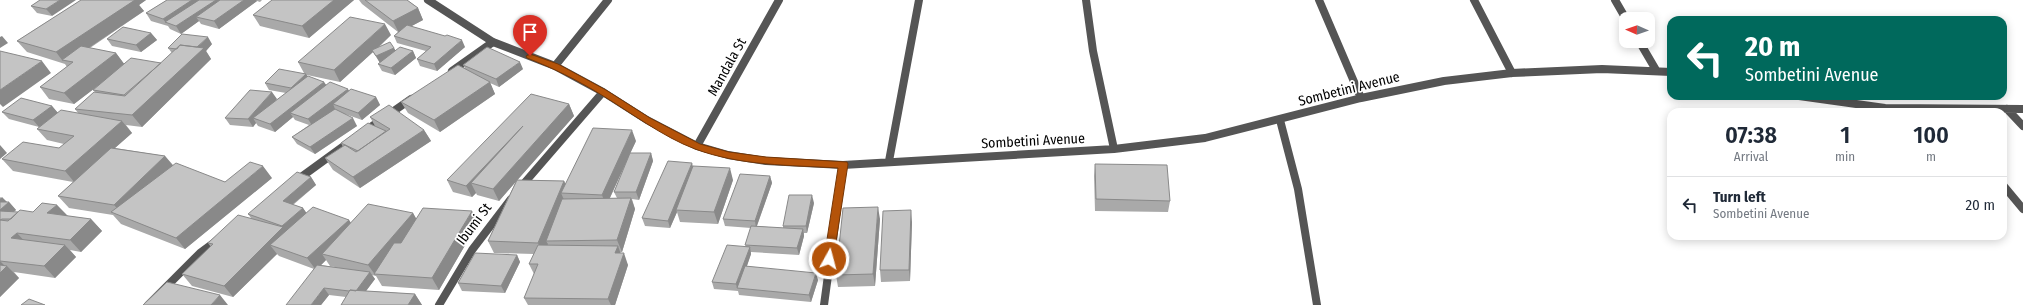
<!DOCTYPE html>
<style>
body{margin:0;font-family:"Fira Sans Condensed",sans-serif;background:#f2f2f3;color:#1f2937;height:100vh;display:flex;flex-direction:column;font-size:15px;white-space:nowrap}
*{box-sizing:border-box;margin:0}
p{font-size:13px;color:#747a83}
.icon{flex:none;width:22px;height:22px;fill:none;stroke:currentColor;stroke-width:2;stroke-linecap:round;stroke-linejoin:round}
.map{position:relative;flex:1;overflow:hidden}
.details{position:absolute;left:1667px;top:108px;width:340px;height:132px;display:flex;flex-direction:column;background:#fff;border-radius:12px;box-shadow:0 2px 10px #0003}
.details>*{flex:none}
.guide{position:absolute;left:1667px;top:16px;width:340px;height:84px;border-radius:12px;box-shadow:0 2px 10px #0003;background:#00695c;color:#fff;overflow:hidden}
.needle{width:26px;rotate:272deg}
.tools{position:absolute;left:1619px;top:12px;display:grid;gap:8px}
.tools a{display:grid;place-items:center;width:36px;height:36px;border-radius:8px;background:#fff;box-shadow:0 2px 10px #0003;font-size:20px}
.pin{position:absolute;display:grid;place-items:center;width:34px;height:34px;color:#fff;margin:-41px -17px;border-radius:50% 50% 50% 0;rotate:-45deg;box-shadow:0 0 4px #0007}
.pin .icon{rotate:45deg}
.me{position:absolute;width:44px;margin:-22px;rotate:7deg;stroke-linejoin:round;filter:drop-shadow(0 0 3px #0008)}
.turn{display:flex;align-items:center;gap:14px;height:84px;padding:0 12px;font-size:18px}
.turn .icon{width:52px;height:52px;stroke-width:2.5}
.turn b{display:block;font-size:28px;line-height:34px}
.eta{display:flex;justify-content:space-evenly;align-items:center;height:68px;text-align:center}
.eta b{font-size:24px;font-weight:600;line-height:28px}
ul{padding:0;list-style:none}
li{display:flex;align-items:center;gap:12px;height:56px;padding:0 12px;border-top:1px solid #e0e1e3}
li div{flex:1}
li b{display:block;font-size:15px}
li em{font-style:normal}
.map>svg:first-child{display:block}
</style>
<div class="map">
<svg width="2023" height="305" viewBox="0 0 2023 305">
<rect width="100%" height="100%" fill="#fff"/>
<g fill="none" stroke-linecap="round" stroke-linejoin="round">
<!-- minor -->
<path stroke="#555" stroke-width="8" d="M428,0l65,42 62,24 48,26 44,28 50,26 31,9 38,6 77,4 271,-16 91,-11 156,-40 83,-17 68,-8 90,-4 69,3
M1086,0l7,51 21,98
M1319,0l42,98
M1474,0l38,73
M1615,0l11,19
M1639,41l17,29
M555,66l53,-66
M452,71l41,-29
M1799,96l86,12 138,1
M2007,109l16,17
M1280,120l18,69 19,116
M365,131l46,-32
M697,146l82,-146
M889,161l30,-161
M297,180l55,-40
M2003,185l20,24
M520,188l83,-96
M148,305l52,-52 19,-14
M439,305l33,-55 39,-51
M824,305l19,-140"/>
</g>
<!-- wall -->
<path fill="#a9a9a9" fill-rule="evenodd" d="M40,0l12,16 -15,-3 -6,-7z
M81,0h65l-7,5 5,6 -54,37 26,5 8,11 37,-1 11,-10 -4,-5 44,-4 -6,7 5,8 -69,68 -16,-2 6,8 -17,15 50,8 8,9 52,17 47,-4 -87,71 -64,-25 -8,-9 -44,-7 -11,-12 15,-14 -60,-11 -11,-12 57,-11 5,-4 -17,-4 -10,-11 2,-2 -30,-8 -7,-7 50,-6 5,6 21,1 -3,-4 20,-17 -2,-2 2,-2 -21,16 -25,-5 -9,-12 27,-20 -2,-3 -38,-12 -10,-11z
M167,0h95l-2,2 -3,-1 -38,28 -18,-5 -2,-3 -18,13 -11,-5 -2,-3 -17,-5 -5,-8z
M272,0h82l-45,38 -49,-12 -7,-11z
M359,0h48l11,8 5,12 -12,6 54,21 -28,24 -17,-5 -3,-7 9,-8 -29,-8 -3,-7 4,-4 -36,-28z
M151,33l6,7 -16,12 -29,-6 -5,-7z
M391,35l-12,12 15,1 1,2 18,1 3,7 -21,17 -13,-4 -4,-7 2,-1 -7,-11 -33,30 -33,-7 1,2 16,5 2,3 50,12 4,8 -18,15 -17,-6 12,12 -42,28 -18,-10 -5,-7 17,-12 -14,-5 -2,-3 -18,15 -17,-6 -2,-3 -3,4 -23,-2 -5,-7 52,-19 -3,3 12,-9 -17,-3 -4,-7 39,-10 -6,-11z
M463,65l60,4 -24,18 -9,-4 5,11 -55,38 -32,-19 -7,-11 64,-34z
M569,104l5,12 -57,64 47,1 2,3 70,-43 -6,12h21l2,8 -14,39 -7,-1 3,10 -13,43h-2l8,13 -13,40h-87l-4,-7 10,-24 -5,-10 5,-10 -40,-1 -6,-12 28,-60 -17,20 -22,-6 -1,-2 -4,4 -19,-5 -6,-12zM628,158l-14,34 3,6h-7z
M370,117l54,13 7,11 -71,47 -27,-18 -8,-12 18,-11 -2,-4 34,-17z
M1095,164l75,37 -2,11 -73,-1 -1,-35z
M693,166l40,14 -15,44 -38,-2 -3,-10 -7,16 -25,-2 -3,-8z
M770,176l2,7 -15,43 26,2v-2l31,-23 -7,30h-3v3l-5,19 -48,-3v2l-4,12 71,14 -7,22 -72,-7 -1,-4 -24,-2 -2,-7 34,-36 -1,-1 6,-17 -26,-2 -2,-7z
M311,177l5,8 -23,20 10,3 3,5 43,7 2,3 62,-10 3,6 62,4 -39,67 -57,-4 -6,-10 -4,-1 3,4 -9,12 49,3 7,11h-81l5,-8 -17,-2 -8,10 -7,-36 -35,-13 -2,-2 -44,43 -41,-11 -10,-12 29,-27 -3,-4 43,-25 -3,-4zM326,260l4,6 10,2 -19,-3z
M0,197l7,5h2l7,8 -3,2h20l24,-7 10,11 24,3 11,12 -21,21 -11,-2 6,7 -21,21 -41,-6 5,6 -19,19z
M880,219l-5,67 -37,1 -2,-12z
M912,222l-2,59 -29,1 -1,-12z
M517,255l3,7 -15,31 -43,-2 -4,-8z"/>
<!-- shaded-wall -->
<path fill="#898989" d="M60,0h16l-24,16 -6,-7z
M134,0h12l-7,5 5,6 -75,50 -7,-1 3,4 -9,-12z
M192,0h16l-42,23 -3,-4z
M216,0h15l-35,17 3,4 -18,13 -5,-8z
M244,0h12l1,1 -38,28 -5,-8z
M334,0h20l-45,38 -7,-12z
M418,8l5,12 -24,13 -6,-12z
M385,24l6,11 -18,17 -1,-2 1,2 -33,30 -6,-12z
M151,33l6,7 -16,12 -5,-7z
M2,36l6,7 -8,5v-11z
M208,37l4,7 -6,7 5,8 -69,68 -10,-12 62,-65z
M462,40l3,7 -28,24 -3,-7z
M394,48l4,7 -18,8 -4,-7z
M413,51l3,7 -21,17 -4,-7z
M116,53l9,12 -51,39 -10,-11z
M42,61l9,12 -48,34 -3,-3v-14z
M520,62l3,7 -24,18 -3,-8z
M306,74l5,7 -15,14 -5,-7z
M324,82l5,7 -39,24 3,4 -18,15 -5,-8z
M490,82l5,12 -55,38 -6,-12z
M348,89l4,7 -19,8 2,5 -22,18 -5,-8z
M272,92l5,7 -19,21 -5,-2 3,5 -3,4 -5,-8z
M376,97l4,8 -18,15 -4,-7z
M569,104l5,12 -75,85 -6,-12z
M52,106l6,7 -19,14 -6,-7z
M353,118l4,8 -42,28 -5,-7z
M122,121l10,12 -57,50 -10,-12z
M523,126l-52,57 5,10 -4,4 -6,-11z
M424,130l7,11 -71,47 -7,-11z
M632,130l4,11 -30,65 -4,-11z
M0,145l7,8 -7,6z
M651,153l2,8 -14,39 -3,-8z
M165,156l9,11 -49,50 -11,-12z
M692,163l2,7 -18,40 1,2 -7,16 -2,-7z
M263,166l9,12 -87,71 -9,-11z
M730,168l3,12 -15,44 -4,-12z
M770,176l2,7 -16,45 -1,-7z
M311,177l5,8 -28,23 -5,-7z
M564,181l5,12h-8l4,9 -19,39 2,3 -5,10 -5,-11z
M812,195l2,8 -7,30 -1,-7z
M2,197l6,6 1,-1 7,8 -9,8 -7,-7v-12z
M631,198l4,11 -13,43 -5,-12z
M57,205l11,11 -21,-3z
M878,207l2,12 -5,67 -2,-12z
M303,208l5,7 -38,30 7,9 -44,43 -9,-11 58,-60z
M911,210l1,12 -2,59 -1,-11z
M472,211l6,12 -39,67 -7,-12z
M413,213l7,12 -46,49 2,2 -8,-11z
M91,219l11,12 -21,21 -11,-12z
M349,220l7,11 -34,23 4,6 -10,10 -9,-12z
M803,229l1,7 -5,19 -2,-7z
M17,233l11,12 -17,-7z
M65,245l11,12 -21,21 -11,-12z
M618,246l4,11 -7,-4z
M750,247l1,7 -12,34h-2l1,4 -2,-8z
M624,253l4,12 -13,40h-4l-3,-6z
M517,255l3,7 -15,31 -4,-7z
M0,261l6,6 1,-1 12,12 -19,19z
M370,272l5,7 -15,20 -5,-7z
M816,273l2,7 -7,22 -2,-7z
M324,288l5,7 -8,10h-10z
M415,294l7,11h-14z
M220,295l8,10h-17z"/>
<!-- building -->
<path fill="#c4c4c4" stroke="#898989" d="M40,0h20l-14,9 -15,-3z
M81,0h54l-79,52 -39,-11z
M167,0h25l-29,19 -17,-6z
M199,0h17l-40,26 -11,-4z
M220,0h24l-30,21 -18,-4z
M272,0h62l-32,26 -49,-11z
M365,0h42l11,8 -25,13z
M350,17l35,7 -51,46 -36,-8z
M407,25l38,11 2,-1 15,5 -28,24 -17,-5 14,-12 -37,-11z
M123,27l28,6 -15,12 -29,-6z
M182,34l26,3 -11,10 -17,-2 -3,4 -9,-1z
M390,42l4,6 -18,8 -4,-6z
M180,45l24,3 -72,67 -57,-6 19,-17 31,4z
M81,46l35,7 -52,40 -24,-6 33,-25 -11,-2z
M400,47l13,4 -22,17 -13,-4z
M487,47l33,15 -24,17 -33,-14z
M0,51l42,10 -42,29z
M131,58l30,5 -37,32 -31,-5z
M458,65l32,17 -56,38 -33,-18z
M279,69l27,5 -15,14 -26,-5z
M308,76l16,6 -54,42 -17,-6z
M330,82l18,7 -40,30 -18,-6z
M351,89l25,8 -18,16 -25,-9z
M250,90l22,2 -24,27 -23,-1z
M531,94l38,10 -76,85 -22,-6 52,-57 -57,60 -19,-6z
M21,98l31,8 -19,14 -31,-8z
M389,105l35,25 -71,47 -28,-19 20,-13 11,7 34,-23 -20,-12z
M335,109l18,9 -43,29 -18,-10z
M61,110l61,11 -57,50 -63,-12 21,-17 36,6 15,-12 -37,-7z
M368,123l18,8 -28,20 -17,-8z
M593,128l39,2 -30,65 -41,-2z
M111,148l54,8 -51,49 -56,-9z
M630,153h21l-15,39h-22z
M668,161l24,2 -24,58 -26,-3z
M250,162l13,4 -87,72 -65,-26 65,-49 49,19z
M1095,164l72,1 3,36 -74,-2z
M693,166l37,2 -16,44 -38,-2z
M297,172l14,5 -28,24 20,7 -21,18 -34,-12z
M740,174l30,2 -15,45 -32,-2z
M517,180l47,1 -26,62 -50,-2z
M789,195h23l-6,31h-23z
M631,198l-14,42 -71,1 16,-42z
M0,202h9l-9,8z
M42,203l15,2 -10,8 44,6 -21,21 -53,-7 -6,5 54,7 -21,21 -44,-5v-41l8,1 12,-11 13,2z
M368,204l45,9 -45,52 -46,-11z
M313,207l36,13 -42,38 -37,-13z
M878,207l-5,67 -37,1 7,-67z
M423,208l49,3 -40,67 -58,-4 20,-31h7z
M911,210l-2,60h-29l3,-59z
M0,211l18,1 -7,7h-9l-2,1z
M238,215l45,12 -59,59 -42,-12 31,-30 -5,-1z
M751,226l52,3 -6,19 -52,-3z
M538,245l80,1 -3,7h9l-16,46 -84,-1 14,-34h-9z
M727,245l23,2 -14,37 -24,-2z
M475,253l42,2 -16,31 -43,-3z
M0,265l7,1 -7,7z
M317,265l53,7 -14,19 -6,-1 -1,1 -25,-3 -13,17h-25z
M745,266l71,7 -7,22 -72,-7z
M167,282l53,13 -9,10h-68z
M350,290l65,4 -7,11h-67z
M29,299l16,6h-24z"/>
<!-- route -->
<path fill="#b45309" stroke="#753606" d="M530,54l28,10 48,26 44,28 50,26 29,8 37,5 81,5 1,2 -15,98 -4,1 -5,-4 14,-91c-48,-3 -97,-2 -143,-19 -32,-12 -65,-37 -95,-55 -23,-14 -47,-26 -73,-36l-1,-2z"/>
<g text-anchor="middle" dominant-baseline="central" stroke-width="3.5" stroke-linejoin="round" paint-order="stroke">
<!-- street labels -->
<g font-size="14" fill="#000" stroke="#fff">
<text transform="translate(727 67) rotate(-61)">Mandala St</text>
<text transform="translate(1349 89) rotate(-14)">Sombetini Avenue</text>
<text transform="translate(1033 141) rotate(-3)">Sombetini Avenue</text>
<text transform="translate(474 224) rotate(-53)">Ibumi St</text>
</g>
</g>
</svg>
<div class="tools">
<a><svg class="needle" viewBox="-14 -14 28 28"><path d="M0-13l5 13h-10z" fill="#e53935"/><path d="M0 13l5-13h-10z" fill="#747a83"/></svg></a>
</div>
<div class="pin" style="left:530px;top:56px;background:#d93025"><svg class="icon" aria-label="arrive" viewBox="0 0 24 24"><path d="M6 21V4h12l-3 4 3 4H6"/></svg></div>
<svg class="me" style="left:829px;top:259px" viewBox="-20 -20 40 40"><circle r="17" fill="#b45309" stroke="#fff" stroke-width="3"/><path d="M0-11L8 9 0 5-8 9z" fill="#fff"/></svg>
<div class="guide">
<div class="turn"><svg class="icon" aria-label="left" viewBox="0 0 24 24"><path d="M17 20v-9H6M10 6l-5 5 5 5"/></svg><div><b>20 m</b>Sombetini Avenue</div></div>
</div>
<section class="details">
<div class="eta">
<div><b>07:38</b><p>Arrival</p></div>
<div><b>1</b><p>min</p></div>
<div><b>100</b><p>m</p></div>
</div>
<ul>
<li><svg class="icon" aria-label="left" viewBox="0 0 24 24"><path d="M17 20v-9H6M10 6l-5 5 5 5"/></svg><div><b>Turn left</b><p>Sombetini Avenue</p></div><em>20 m</em></li>
</ul>
</section>
</div>
